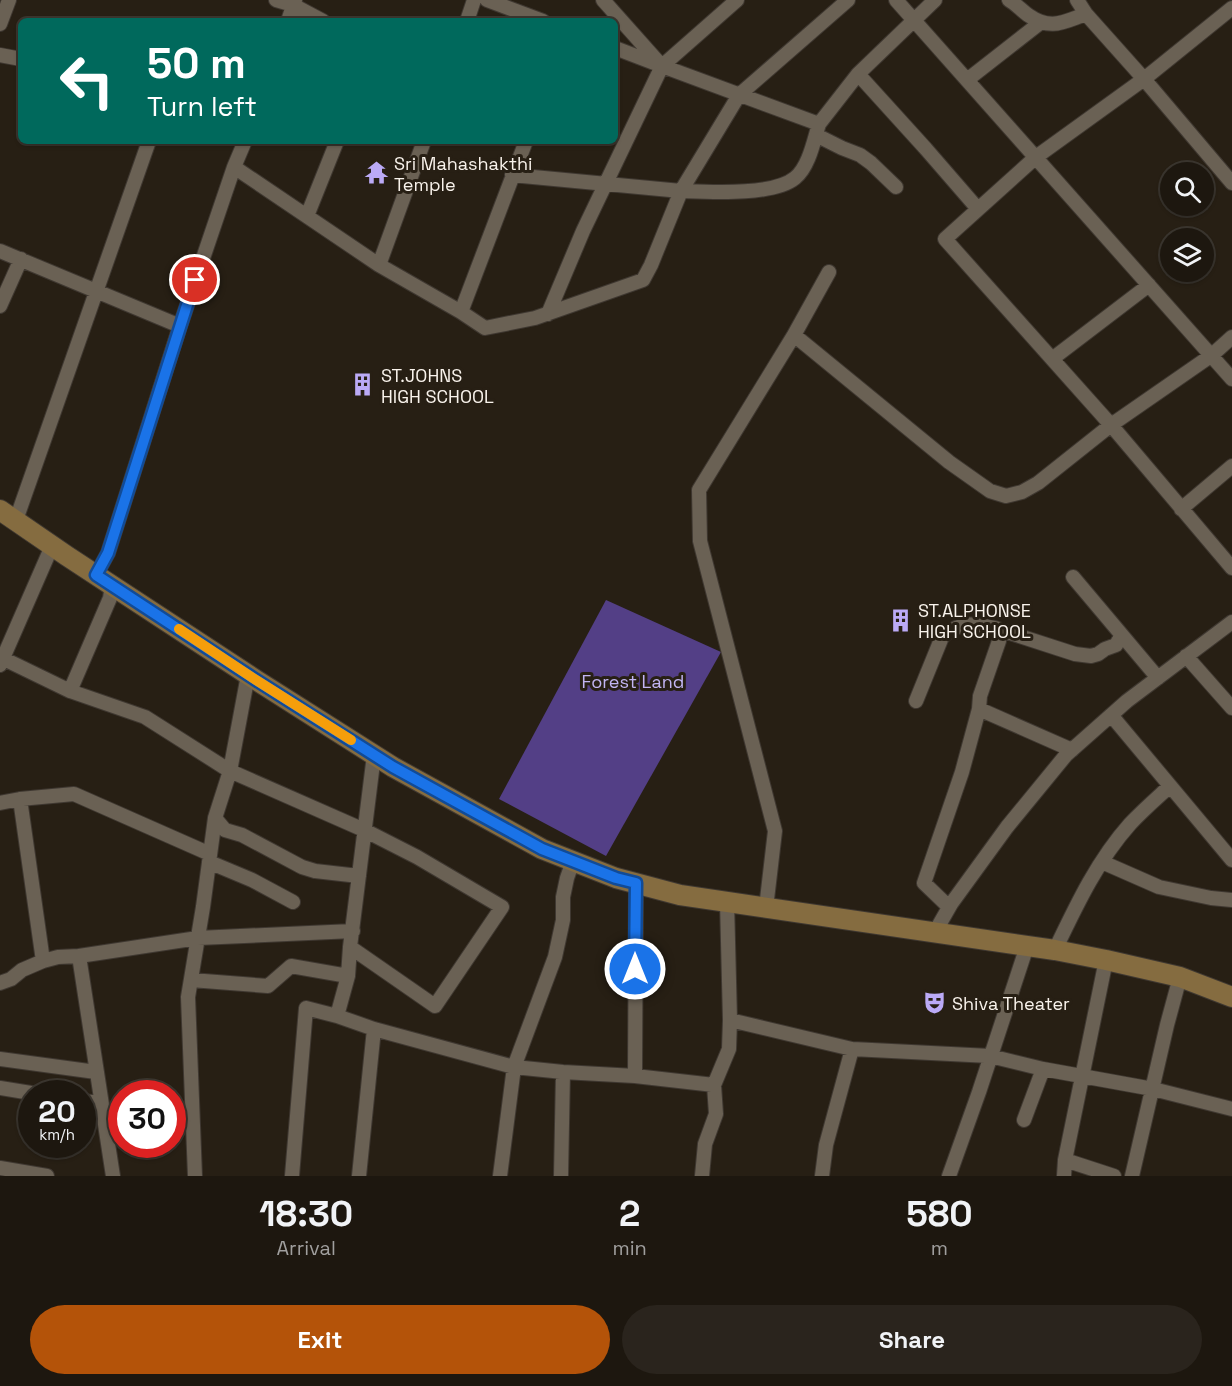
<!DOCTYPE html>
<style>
body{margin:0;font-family:"Space Grotesk",sans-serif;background:#2a241d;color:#f1f3f6;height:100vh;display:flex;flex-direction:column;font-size:22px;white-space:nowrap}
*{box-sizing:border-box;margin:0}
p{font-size:20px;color:#a09f9e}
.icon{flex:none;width:33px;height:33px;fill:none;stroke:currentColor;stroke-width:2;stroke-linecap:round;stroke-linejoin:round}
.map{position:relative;height:1176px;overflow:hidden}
.panel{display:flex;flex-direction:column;background:#1d170f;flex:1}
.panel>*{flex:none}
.hud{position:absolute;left:18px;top:18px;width:600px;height:126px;border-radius:9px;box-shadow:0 2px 4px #0004,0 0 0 2px #3b362f;background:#00695c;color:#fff;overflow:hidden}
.tools{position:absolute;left:1160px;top:162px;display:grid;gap:12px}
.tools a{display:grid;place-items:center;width:54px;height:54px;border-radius:50%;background:#1d170f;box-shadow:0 2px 4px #0004,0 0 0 2px #3b362f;font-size:30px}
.speed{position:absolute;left:18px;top:1080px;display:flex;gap:12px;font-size:30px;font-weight:700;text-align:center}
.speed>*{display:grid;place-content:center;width:78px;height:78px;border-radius:50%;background:#1d170f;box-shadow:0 2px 4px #0004,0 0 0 2px #3b362f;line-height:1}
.speed small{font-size:15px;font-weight:400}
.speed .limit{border:9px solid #d22;background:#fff;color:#111}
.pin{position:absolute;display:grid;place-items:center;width:51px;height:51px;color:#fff;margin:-26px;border:3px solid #fff;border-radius:50%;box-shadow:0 2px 6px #0007}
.me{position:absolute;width:66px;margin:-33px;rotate:0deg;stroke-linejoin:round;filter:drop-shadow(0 0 4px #0008)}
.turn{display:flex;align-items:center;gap:21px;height:126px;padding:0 30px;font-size:27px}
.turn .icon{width:78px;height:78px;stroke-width:2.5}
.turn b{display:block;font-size:42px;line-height:51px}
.eta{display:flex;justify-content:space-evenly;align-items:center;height:102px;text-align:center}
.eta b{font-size:36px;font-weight:700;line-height:42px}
.button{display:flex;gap:12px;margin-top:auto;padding:12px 30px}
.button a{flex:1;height:69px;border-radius:36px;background:#b45309;color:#fff;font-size:24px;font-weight:700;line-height:69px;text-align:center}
.button a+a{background:#2a241d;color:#f1f3f6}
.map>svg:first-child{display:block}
</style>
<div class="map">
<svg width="1232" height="1176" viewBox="0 0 1232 1176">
<rect width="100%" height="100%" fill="#271f14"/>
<!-- forest -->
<path fill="#533f86" d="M606,600l115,52 -115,204 -107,-57z"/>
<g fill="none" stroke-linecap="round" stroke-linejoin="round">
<defs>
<path id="street" d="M276,0l17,5 30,16
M487,0l56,21
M603,0l57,64
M896,0l336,379
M1009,0c7,4 12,10 19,15 23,16 35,7 58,-1
M1077,0l9,14 58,65 88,104
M1232,8l-88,71 -108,78 -91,82 166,186 121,143
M288,21l7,-21
M467,21l7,-21
M0,24l9,-24
M615,48l47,18 75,-66
M0,55l21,4
M858,74l68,75 52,60
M967,80l73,-57
M819,124c-5,16 -10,43 -24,54 -22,18 -86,14 -114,13l58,-96 109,-95
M816,135l26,13 18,7 11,8 25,24
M245,141l-11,26 145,98 82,47 24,16 50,-10 108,-38 8,-15 30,-74 -169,-16
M307,216l30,-75
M0,251l180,75
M379,265l45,-124
M0,306l21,-47
M461,312l65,-171
M548,314l35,-83 79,-165 157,58 39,-50 77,-74
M794,335l155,127 41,29 16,5 16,-4 16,-9 73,-58 101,-70 20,-18
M1052,359l97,-74
M1181,509l51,-43
M16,520l133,-379
M96,575l12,-22 72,-227 54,-159
M1073,577l85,101
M1186,656l46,52
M0,657l70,34 75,26 85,54 134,59 53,27 85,50 -67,99 -85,-59
M0,665l52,-119
M70,691l40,-93 2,-13
M916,701l26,-64c19,-16 30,-14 53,-9
M979,709l93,41
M1111,715l121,145
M20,799l23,162
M0,803l20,-4 54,-5 136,60
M215,818l10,12 17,5 60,32 13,4 44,5
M209,862l43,18 41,22
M1102,862l57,25 52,11 21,2
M949,907l-25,-24 38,-111 17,-63 1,-13 19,-55v-7l-4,-6 80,26 16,2 7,-2 7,-5 11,-4 4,-7v-5
M766,908l9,-77 -75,-290 -1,-51 95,-155 35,-63
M935,932l16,-28 56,-77 59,-72 61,-54 105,-79
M1055,950c21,-44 42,-89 75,-126 13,-14 27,-26 40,-38
M79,956l34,220
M191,980l77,6 23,-20 57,10
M0,983l11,-4 11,-9 21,-9 15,-4 21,-1 119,-18 155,-7
M337,1016l37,13 140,38 49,5 72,4 79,9
M730,1020l122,29
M0,1059l96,13
M635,1076l1,-193
M0,1088l37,6
M82,1101l19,2
M1024,1120l19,-51
M1065,1160l49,16
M0,1168l47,8
M195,1176l-7,-179 15,-90 12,-89 15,-47 18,-96
M292,1176l14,-168 31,8 11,-40 2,-29 24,-192
M359,1176l15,-147
M500,1176l14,-109 41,-110 8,-37v-23l4,-19 6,-17
M561,1176l2,-104
M702,1176l3,-32 11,-30 -2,-29 15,-36 1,-29 -3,-118
M822,1176l4,-31 26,-96 138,7 53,13 110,20 79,20
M949,1176l30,-84 48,-146
M1064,1176l1,-16 41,-200
M1132,1176l35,-151 13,-48"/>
<path id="secondary" d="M0,510l67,46 189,124 137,87 149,82 74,29 64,17 375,55 51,10 74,17 52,20"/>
</defs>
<!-- street casing -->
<use href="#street" stroke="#3f3831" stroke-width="16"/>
<!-- secondary casing -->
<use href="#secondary" stroke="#3f3831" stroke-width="22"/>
<!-- street -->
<use href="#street" stroke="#6a6154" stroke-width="14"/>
<!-- secondary -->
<use href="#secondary" stroke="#856c40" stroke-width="20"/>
</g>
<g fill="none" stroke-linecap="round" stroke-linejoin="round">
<defs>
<path id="route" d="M195,280l-87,273 -12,22 160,105 137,87 149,82 74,29 20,5 -1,86"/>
</defs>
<!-- route casing -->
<use href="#route" stroke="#114b97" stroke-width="15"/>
<!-- route -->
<use href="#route" stroke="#1a73e8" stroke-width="10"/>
<!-- slow -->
<path stroke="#f59e0b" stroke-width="10" d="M179,629l77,51 95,60"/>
</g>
<!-- icons -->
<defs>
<symbol id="temple-bare" viewBox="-9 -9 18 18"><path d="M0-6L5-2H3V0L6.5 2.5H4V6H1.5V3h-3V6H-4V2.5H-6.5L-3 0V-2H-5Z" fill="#bbaaf6" stroke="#271f14" stroke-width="2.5" paint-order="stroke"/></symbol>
<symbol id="building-bare" viewBox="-9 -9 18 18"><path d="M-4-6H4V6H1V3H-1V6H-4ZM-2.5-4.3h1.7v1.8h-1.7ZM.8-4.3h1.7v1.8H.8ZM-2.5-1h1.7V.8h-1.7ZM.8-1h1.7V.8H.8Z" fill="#bbaaf6" stroke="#271f14" stroke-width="2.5" paint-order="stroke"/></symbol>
<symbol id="theatre-bare" viewBox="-9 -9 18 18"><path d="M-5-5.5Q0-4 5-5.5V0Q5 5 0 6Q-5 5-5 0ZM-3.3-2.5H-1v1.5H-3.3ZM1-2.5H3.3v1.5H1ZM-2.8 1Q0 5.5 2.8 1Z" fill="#bbaaf6" stroke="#271f14" stroke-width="2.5" paint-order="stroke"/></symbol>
</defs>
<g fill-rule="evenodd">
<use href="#temple-bare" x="360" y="156" width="33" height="33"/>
<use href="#building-bare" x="346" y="368" width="33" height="33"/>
<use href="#building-bare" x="884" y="604" width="33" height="33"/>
<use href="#theatre-bare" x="918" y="986" width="33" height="33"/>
</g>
<g text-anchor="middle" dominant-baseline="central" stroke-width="6" stroke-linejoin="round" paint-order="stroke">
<!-- poi labels -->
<g font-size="18" fill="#f9f3ec" stroke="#271f14" text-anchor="start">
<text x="394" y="163">Sri Mahashakthi<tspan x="394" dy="21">Temple</tspan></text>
<text x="381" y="375">ST.JOHNS<tspan x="381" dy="21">HIGH SCHOOL</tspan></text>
<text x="918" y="610">ST.ALPHONSE<tspan x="918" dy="21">HIGH SCHOOL</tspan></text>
<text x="952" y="1003">Shiva Theater</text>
</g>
<!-- park labels -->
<g font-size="18" fill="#c2b5f3" stroke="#271f14">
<text x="633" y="681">Forest Land</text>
</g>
</g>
</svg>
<div class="tools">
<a><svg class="icon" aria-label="search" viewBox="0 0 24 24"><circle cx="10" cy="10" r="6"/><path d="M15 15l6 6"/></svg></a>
<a><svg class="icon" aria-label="layers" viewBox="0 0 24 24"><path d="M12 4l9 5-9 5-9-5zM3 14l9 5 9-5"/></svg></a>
</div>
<div class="speed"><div>20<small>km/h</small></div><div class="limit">30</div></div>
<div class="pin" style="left:195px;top:280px;background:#d93025"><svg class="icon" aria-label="arrive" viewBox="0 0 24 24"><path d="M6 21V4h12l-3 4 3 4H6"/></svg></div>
<svg class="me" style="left:635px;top:969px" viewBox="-20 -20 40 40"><circle r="17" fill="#1a73e8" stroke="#fff" stroke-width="3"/><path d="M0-11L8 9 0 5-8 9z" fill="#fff"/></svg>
<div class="hud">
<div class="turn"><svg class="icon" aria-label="left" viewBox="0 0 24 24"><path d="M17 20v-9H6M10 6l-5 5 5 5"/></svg><div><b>50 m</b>Turn left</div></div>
</div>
</div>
<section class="panel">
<div class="eta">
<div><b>18:30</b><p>Arrival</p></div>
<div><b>2</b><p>min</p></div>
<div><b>580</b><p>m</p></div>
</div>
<div class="button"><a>Exit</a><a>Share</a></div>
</section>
